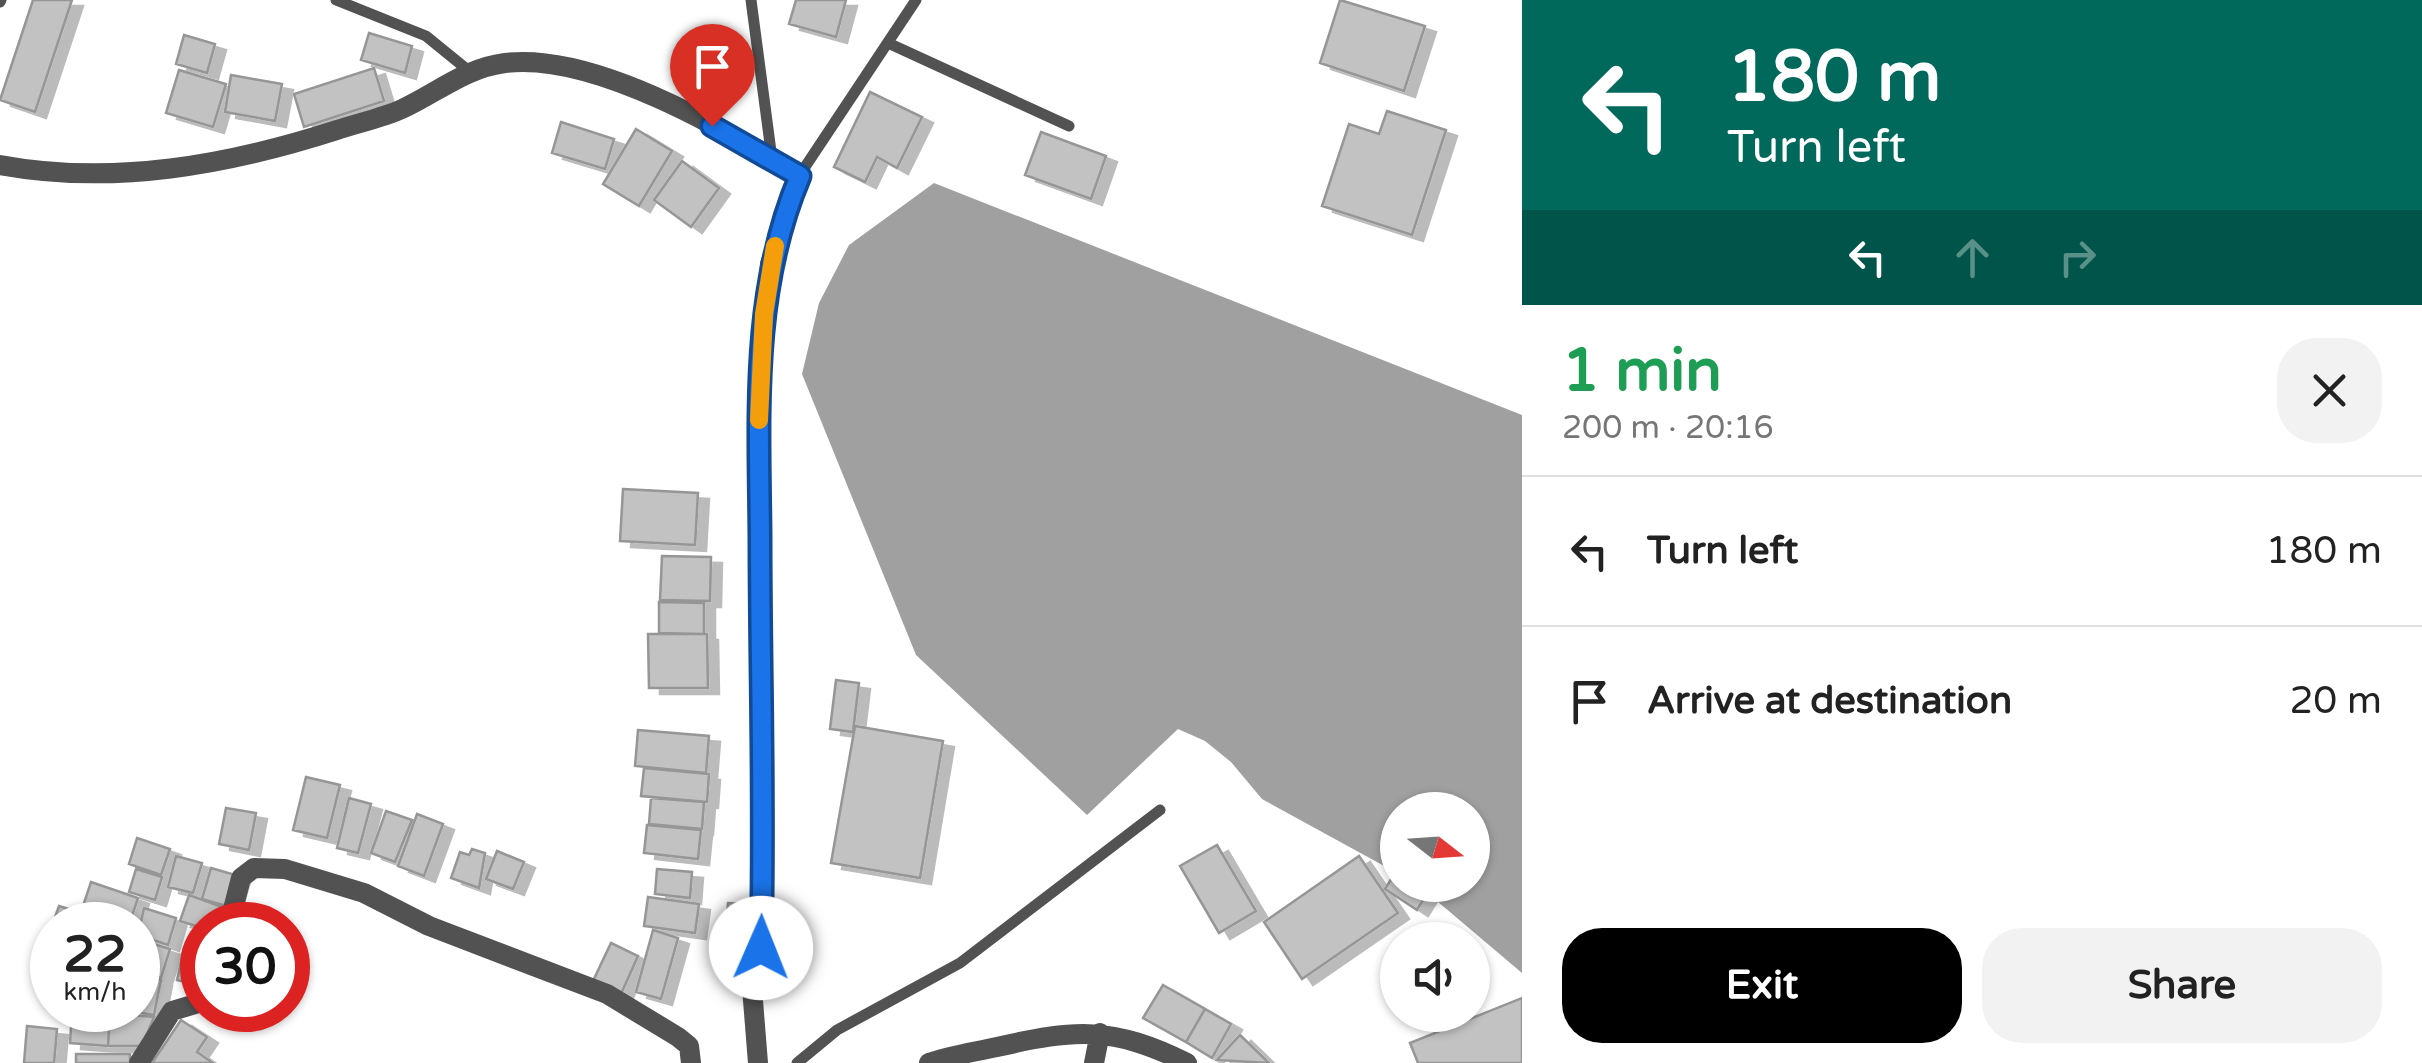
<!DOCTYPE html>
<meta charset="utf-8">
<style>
body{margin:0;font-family:"Varela Round",sans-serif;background:#f2f2f2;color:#222;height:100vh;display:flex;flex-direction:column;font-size:38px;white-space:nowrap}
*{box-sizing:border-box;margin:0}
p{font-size:32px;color:#767676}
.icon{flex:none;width:55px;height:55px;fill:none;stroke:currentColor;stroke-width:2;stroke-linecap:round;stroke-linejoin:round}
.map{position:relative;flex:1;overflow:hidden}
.details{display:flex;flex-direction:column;background:#fff;width:900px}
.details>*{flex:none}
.guide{background:#00695c;color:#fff;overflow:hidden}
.needle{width:65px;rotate:107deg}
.buttons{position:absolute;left:1380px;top:792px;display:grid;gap:20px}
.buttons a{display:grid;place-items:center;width:110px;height:110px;border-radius:50%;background:#fff;box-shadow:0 2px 8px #0004;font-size:50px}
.speed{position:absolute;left:30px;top:902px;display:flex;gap:20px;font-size:50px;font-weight:700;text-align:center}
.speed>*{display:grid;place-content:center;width:130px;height:130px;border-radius:50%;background:#fff;box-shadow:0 2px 8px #0004;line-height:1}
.speed small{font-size:25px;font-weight:400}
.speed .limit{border:15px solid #d22;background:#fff;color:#111}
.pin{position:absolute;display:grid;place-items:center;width:85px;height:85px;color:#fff;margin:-102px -42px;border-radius:50% 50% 50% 0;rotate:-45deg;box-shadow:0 0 10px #0007}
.pin .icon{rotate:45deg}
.me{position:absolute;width:110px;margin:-55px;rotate:1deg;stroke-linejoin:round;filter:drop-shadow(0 0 8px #0008)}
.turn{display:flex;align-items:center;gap:35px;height:210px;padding:0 40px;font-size:45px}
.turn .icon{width:130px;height:130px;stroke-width:2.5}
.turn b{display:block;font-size:70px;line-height:85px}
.lanes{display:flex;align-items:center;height:95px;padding:0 40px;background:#0003;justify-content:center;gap:50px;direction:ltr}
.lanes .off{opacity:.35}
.round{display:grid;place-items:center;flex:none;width:105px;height:105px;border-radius:40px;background:#f2f2f2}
.summary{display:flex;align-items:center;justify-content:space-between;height:170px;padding:0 40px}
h1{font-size:60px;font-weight:700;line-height:75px;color:#1e9e55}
.cta{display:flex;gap:20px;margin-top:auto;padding:20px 40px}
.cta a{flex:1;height:115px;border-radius:40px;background:#000;color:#fff;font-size:40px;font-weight:700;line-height:115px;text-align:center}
.cta a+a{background:#f2f2f2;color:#222}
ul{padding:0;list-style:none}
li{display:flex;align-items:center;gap:30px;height:150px;padding:0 40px;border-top:2px solid #e0e0e0}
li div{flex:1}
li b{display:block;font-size:38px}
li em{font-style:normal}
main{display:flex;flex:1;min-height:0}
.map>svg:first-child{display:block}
</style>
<main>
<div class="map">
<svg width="1522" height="1063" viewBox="0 0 1522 1063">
<defs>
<filter id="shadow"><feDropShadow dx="11" dy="6" stdDeviation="0" flood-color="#0004"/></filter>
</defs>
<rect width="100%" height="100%" fill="#fff"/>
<!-- water -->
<path fill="#a0a0a0" d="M934,183l588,232v558l-104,-88h54v-75h-74l-1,63 -135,-74 -31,-37 -26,-21 -27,-12 -91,86 -171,-160 -114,-281 17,-71 30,-58z"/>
<!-- building -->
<path fill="#c2c2c2" stroke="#969696" stroke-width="2.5" filter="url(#shadow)" d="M33,0h39l-37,112 -35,-12z
M796,0h50l-10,37 -47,-13z
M1340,0l85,26 -21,65 -84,-28z
M369,33l43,13 -7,27 -44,-13z
M184,35l31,9 -8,29 -31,-9z
M374,68l10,33 -80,26 -10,-33z
M179,70l47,14 -13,43 -47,-14z
M231,75l51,9 -7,37 -50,-9z
M870,92l52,25 -25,51 -20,-11 -12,25 -31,-15z
M1387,111l59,19 -34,105 -90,-29 27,-82 30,10z
M561,122l53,17 -9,30 -53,-16z
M636,129l36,22 -33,55 -36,-22z
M1041,132l65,24 -15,43 -66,-24z
M682,161l37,27 -28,39 -37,-27z
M623,489l75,4 -3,52 -75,-4z
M662,556l49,1 -1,44 -50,-1z
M659,602l45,1v31l-45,-1z
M648,634h59l1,54h-59z
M836,680l23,3 -6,49 -23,-3z
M855,726l88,15 -23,137 -89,-15z
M638,730l71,6 -3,37 -71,-7z
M644,768l65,6 -2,28 -66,-6z
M306,777l34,8 -13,53 -34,-8z
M349,798l22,6 -13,49 -21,-5z
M651,798l53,4 -2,27 -53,-5z
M226,808l30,5 -7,37 -30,-6z
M386,811l26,9 -17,42 -24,-9z
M417,814l26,10 -19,52 -26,-10z
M647,825l54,5 -3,29 -54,-6z
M137,838l33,11 -9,26 -32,-11z
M1217,845l39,66 -37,22 -39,-67z
M472,849l13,4 -6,35 -28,-10 9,-26 9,3z
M497,851l27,11 -11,27 -27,-10z
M176,856l26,7 -9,30 -25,-6z
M1359,856l39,57 -96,66 -38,-57z
M211,868l28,8 -9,31 -28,-8z
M136,869l26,8 -7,23 -26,-8z
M657,869l35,3 -2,26 -35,-4z
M1395,873l3,12h15l14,9 -10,16 -32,-21z
M91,882l47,16 -7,21 -47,-16z
M189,895l36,13 -6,17 -17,3 -22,-7z
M648,897l51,7 -4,29 -51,-7z
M728,903l28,2 -2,24 -28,-3z
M59,906l61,19h-68v7l-2,-1z
M144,908l32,10 -8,27 -30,-10z
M653,930l25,8 -17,61 -25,-7z
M141,940l29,9 -9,29 -23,-6z
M611,943l27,13 -17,38 -28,-13z
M184,948l18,4v34l-25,-6z
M138,976l23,4 -7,35 -31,-5h15z
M1163,985l42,24 -19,33 -43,-24z
M1522,998v65h-104l-8,-20z
M1205,1009l26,15 -19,34 -26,-16z
M72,1011l38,2 -2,33 -38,-3z
M110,1013l44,4 -12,29h-34z
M181,1020l26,17 -10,15 16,11h-61z
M27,1026l30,3 -3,34h-30z
M1240,1035l29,28 -52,-3z
M76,1054h54v9h-54z"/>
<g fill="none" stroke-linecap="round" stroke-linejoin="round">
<!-- service -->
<path stroke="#525252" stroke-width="11" d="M336,0l90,36 43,35
M751,0l21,159
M0,2l1,-2
M888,43l181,83
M799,176l117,-176
M797,1063l40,-33 123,-67 200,-153"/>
<!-- minor -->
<path stroke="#525252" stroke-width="20" d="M0,165c114,21 228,0 337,-35 21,-7 45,-12 65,-21 35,-16 63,-41 103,-46 88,-11 222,67 294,113l-29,88 -12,117 4,534 -10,73 6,75
M229,925l12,-47 13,-10 31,1 79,24 65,33 178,68 71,43 11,9 2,17
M139,1063l33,-52 30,-9
M929,1063c22,-8 46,-11 68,-16 79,-18 115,-21 190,16
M1094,1063l6,-30"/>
</g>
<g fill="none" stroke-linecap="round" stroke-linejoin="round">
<defs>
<path id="route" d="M712,126l88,50c-49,115 -41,238 -40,361 0,137 5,274 1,411"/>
</defs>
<!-- route casing -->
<use href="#route" stroke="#114b97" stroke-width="25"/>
<!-- route -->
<use href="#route" stroke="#1a73e8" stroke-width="18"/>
<!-- slow -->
<path stroke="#f59e0b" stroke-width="18" d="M759,420l5,-106 11,-68"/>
</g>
</svg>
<div class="buttons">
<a><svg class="needle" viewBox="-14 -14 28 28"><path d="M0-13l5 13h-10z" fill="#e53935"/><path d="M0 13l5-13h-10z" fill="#767676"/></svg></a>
<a><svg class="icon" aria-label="sound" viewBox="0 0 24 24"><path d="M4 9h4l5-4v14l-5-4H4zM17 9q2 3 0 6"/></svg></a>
</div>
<div class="speed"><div>22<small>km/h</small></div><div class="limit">30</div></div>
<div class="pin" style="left:712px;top:126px;background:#d93025"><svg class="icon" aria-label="arrive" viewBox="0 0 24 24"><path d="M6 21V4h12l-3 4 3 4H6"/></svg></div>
<svg class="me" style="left:761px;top:948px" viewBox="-20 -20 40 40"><circle r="19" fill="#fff"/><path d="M0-13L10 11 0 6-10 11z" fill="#1a73e8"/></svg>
</div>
<section class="details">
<div class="guide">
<div class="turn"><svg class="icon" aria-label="left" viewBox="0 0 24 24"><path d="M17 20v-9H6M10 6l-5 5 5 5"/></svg><div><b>180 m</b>Turn left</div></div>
<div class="lanes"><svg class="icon" aria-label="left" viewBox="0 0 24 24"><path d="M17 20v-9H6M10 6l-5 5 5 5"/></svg><svg class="icon off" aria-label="ahead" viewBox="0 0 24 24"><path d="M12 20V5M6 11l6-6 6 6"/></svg><svg class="icon off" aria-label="right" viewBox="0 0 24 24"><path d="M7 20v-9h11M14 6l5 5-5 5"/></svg></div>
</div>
<div class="summary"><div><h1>1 min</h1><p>200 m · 20:16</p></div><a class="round"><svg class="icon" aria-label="close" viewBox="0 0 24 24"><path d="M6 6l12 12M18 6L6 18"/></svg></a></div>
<ul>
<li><svg class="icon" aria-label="left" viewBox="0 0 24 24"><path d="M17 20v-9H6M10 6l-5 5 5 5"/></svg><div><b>Turn left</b></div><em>180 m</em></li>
<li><svg class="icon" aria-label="arrive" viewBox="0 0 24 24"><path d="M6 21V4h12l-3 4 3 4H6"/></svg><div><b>Arrive at destination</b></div><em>20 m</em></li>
</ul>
<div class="cta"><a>Exit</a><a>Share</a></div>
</section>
</main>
